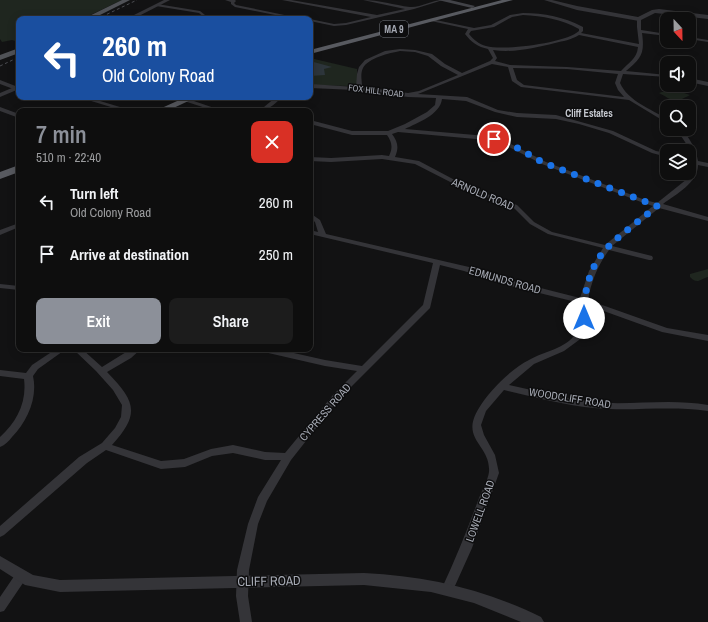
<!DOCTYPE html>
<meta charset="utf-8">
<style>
body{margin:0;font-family:"Archivo Narrow",sans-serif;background:#1c1c1c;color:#f1f3f6;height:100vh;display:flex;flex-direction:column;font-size:15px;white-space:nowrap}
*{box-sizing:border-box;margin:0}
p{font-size:13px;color:#9b9c9e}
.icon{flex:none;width:22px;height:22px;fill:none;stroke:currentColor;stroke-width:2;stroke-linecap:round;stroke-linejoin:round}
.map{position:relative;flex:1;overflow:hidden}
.drawer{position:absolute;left:16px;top:108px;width:297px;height:244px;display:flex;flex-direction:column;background:#0e0e0e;border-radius:8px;box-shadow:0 2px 10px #0003,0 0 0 1px #2e2e2e}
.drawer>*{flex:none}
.guide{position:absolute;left:16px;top:16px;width:297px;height:84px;border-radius:8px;box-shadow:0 2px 10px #0003,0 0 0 1px #2e2e2e;background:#1a4fa0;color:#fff;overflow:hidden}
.needle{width:26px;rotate:158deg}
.tools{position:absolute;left:660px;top:12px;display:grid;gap:8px}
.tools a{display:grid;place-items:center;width:36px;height:36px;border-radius:8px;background:#0e0e0e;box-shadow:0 2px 10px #0003,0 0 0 1px #2e2e2e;font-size:20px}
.pin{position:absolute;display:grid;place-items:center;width:34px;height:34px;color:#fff;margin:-17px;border:2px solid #fff;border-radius:50%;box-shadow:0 1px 4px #0007}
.me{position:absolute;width:44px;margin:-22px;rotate:0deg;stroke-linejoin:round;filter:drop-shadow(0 0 3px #0008)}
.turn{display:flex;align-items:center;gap:14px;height:84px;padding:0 20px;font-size:18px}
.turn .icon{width:52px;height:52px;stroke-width:2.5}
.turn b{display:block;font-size:28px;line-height:34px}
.round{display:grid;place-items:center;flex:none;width:42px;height:42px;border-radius:8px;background:#1c1c1c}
.head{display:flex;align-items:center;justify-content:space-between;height:68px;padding:0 20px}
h1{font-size:24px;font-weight:600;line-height:30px;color:#8c9099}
.cta{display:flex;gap:8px;margin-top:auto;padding:8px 20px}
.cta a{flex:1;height:46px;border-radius:8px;background:#8c9099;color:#fff;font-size:16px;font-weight:600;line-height:46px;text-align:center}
.cta a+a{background:#1c1c1c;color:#f1f3f6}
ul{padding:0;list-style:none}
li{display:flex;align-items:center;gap:12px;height:52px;padding:0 20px}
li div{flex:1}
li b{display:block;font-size:15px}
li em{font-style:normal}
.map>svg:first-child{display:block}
</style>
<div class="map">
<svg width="708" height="622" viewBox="0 0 708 622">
<rect width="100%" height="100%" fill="#121213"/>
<!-- green -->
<path fill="#1f261f" d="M0,0h122l-40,19h-63v23l-7,-2 -10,2 -2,-3z
M310,58l47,11v16l-7,1 -40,-1z
M678,91l12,4c-17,9 -14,7 -31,-2l3,-1z
M708,269v8c-8,2 -10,8 -18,0v-3z"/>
<!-- water -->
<path fill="#2d353b" d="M310,61l22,6 -8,2 1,6 -15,1z"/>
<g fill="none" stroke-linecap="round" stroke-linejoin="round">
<!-- minor -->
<path fill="#343438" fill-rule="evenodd" d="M225,0h10l1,1 -2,2 2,2 68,14h-9l-60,-12 -4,-3v-2z
M282,0h9l86,15 28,-6 -42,-9c16,0 31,5 47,7 10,1 22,-7 33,-7l-29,9 -68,16 -12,1 -24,-5v-2h-1h1l24,5 12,-1 25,-6z
M157,4l43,7 5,4 16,4c-8,0 -16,0 -22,-6l-43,-7z
M523,13c21,0 41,4 60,14v4l-2,2 58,11 -2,-17v-9l4,1v11l26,4v2l-25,-3c3,21 -1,25 -16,38l41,4v2l-44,-3 -3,9c8,18 31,26 47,36v4l-38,-23 -108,-13 -9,-6 -4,-14 -16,-3 -74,30 49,3 31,13 19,3 39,2 57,16 43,20 11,2v4l-15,-4 -43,-20 -30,-9 -23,-5 -39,-2 -22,-5 -29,-11 -24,-2c-2,16 -25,24 -37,30l82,7 18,5 41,21 99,38 12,3 30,-24 4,-7 1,-9 -3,-1v-2l3,-1v-1c-3,-12 -9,-20 -17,-29h6c9,9 15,20 17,32l10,2v4l-10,-2c0,18 -22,29 -35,39l45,13v4l-49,-13 -47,38 40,10 1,2 -1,2h-3l-40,-10c-11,15 -18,32 -21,50l79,28 41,7v6l-46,-9 -75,-27 -1,24 -7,11 -15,11 -30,13 -25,21c33,7 65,16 99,18 33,1 66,-4 100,2v6c-33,-5 -65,-1 -98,-2 -36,-1 -71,-11 -106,-19l-18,21 -5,14 3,10 11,20 4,18 -27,75 -18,40 -2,4 -4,1 -4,-1 -2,-4c14,-30 26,-60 37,-90 3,-8 9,-18 10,-26 2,-28 -30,-32 -10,-64 10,-17 32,-39 50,-48 15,-9 37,-11 47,-27 5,-9 2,-20 4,-30l-69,-17 -47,-15 -24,-6 -10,43 -91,91 -48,61 -24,41 -9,23 -9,46 -1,26 4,26h-12l-4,-26 1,-26 11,-46 10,-27 23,-37h-16l-32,-7 -21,3 -27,11 -24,2 -55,-19 -19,13 -83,72 -4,2v-11l79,-69 23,-14 13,-15 6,-11 1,-12 -9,-15 -17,-19 -23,-22h9l20,18 29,-18h10l-10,9 -24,14c28,29 34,41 5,73l49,16 23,-2 27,-10 22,-4 32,7 20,1 48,-58 24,-24 -32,-5 -61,-14 -4,-3h16l49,11 37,6 61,-61 10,-42 -123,-29v-4l8,2 -3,-10 -5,-4v-5l10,7 6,14 143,33 48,15 63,16 9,-27 14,-23 -55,-14 -18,-10 -17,-17 -51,-19 -47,-24 -33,-5 -51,3 -21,-1v-4l21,1 51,-3 7,1c4,-8 3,-14 -2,-21h-35l-42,-11v-4l42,11h36l17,-7 22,-12 8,-7 1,-7 -28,-1 -53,-7 -45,-2v-4l46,3 1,-13 2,-7 6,-7 20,-9 15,-2 15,1 17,4 13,10 17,9 28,-12 3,-3 -5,-9c-10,-2 -17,-7 -23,-15l3,-5 -37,-8v-2l43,9 17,-3 19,-10zM523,15c20,1 38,4 56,14v2c-13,12 -75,20 -93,15 -7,-2 -12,-6 -17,-12l2,-3 23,-4 18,-10zM579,35l59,12c-1,12 -10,16 -17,24l-54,-4 -57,-2 -15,-4 2,-3 -4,-8c21,3 42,-2 62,-7 8,-2 16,-3 24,-8zM400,51l15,1 13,4 13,10 17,9 -39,16 -11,2 -46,-6c0,-6 -2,-13 1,-19 5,-10 27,-15 37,-17zM513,68l54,1 51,5 -3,9 3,7 6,7 -100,-12 -7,-5zM398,132l89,8 14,3 41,21 99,38 12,4 -48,39 -53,-13 -18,-10 -17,-17 -51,-19 -47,-25 -24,-4c4,-9 3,-15 -3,-23z
M689,37l19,3v2l-19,-3z
M689,78l19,4v4l-19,-4z
M0,80l18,7 1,1 -3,2 -16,-6z
M78,97h9l46,14h-9z
M276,97h6c-9,9 -15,14 -28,14l10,-4z
M184,99h4l35,12h-8l-31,-10z
M0,107l19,7v4l-19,-7z
M19,223v4l-19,8v-5z
M0,284l19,2v4l-19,-2z
M56,349h10l-28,20 -5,7c5,22 -6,46 -21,61 -3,4 -7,8 -12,10v-10c17,-15 27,-35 24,-58l-24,-3v-6l26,3 6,-8z
M21,571l4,1 2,4 -2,4 -21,31 -4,1v-15l17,-25z"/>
<!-- tertiary -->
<path fill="#343438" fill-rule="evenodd" d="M164,0h6l-37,19h-7z
M544,0h8l25,6 61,11 14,-7 7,-1 49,6v4l-53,-6 -16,8 -62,-11z
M19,85v4l-19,8v-4z
M0,556l33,19 27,5 304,-7c63,3 120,16 177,44l3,5h-23l-47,-19 -43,-11 -67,-7 -304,7 -35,-7 -25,-16z"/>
<!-- secondary -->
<path fill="#424348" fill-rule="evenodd" d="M438,0h12l25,6 -3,2z"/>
<!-- primary -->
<path fill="#505257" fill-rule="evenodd" d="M122,0h8l-38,19h-9z
M19,48v5l-19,7v-5z"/>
<!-- trunk -->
<path fill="#585a60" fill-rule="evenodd" d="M502,0h11l-203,54v-4z
M186,97h11l-30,14h-12z
M19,165v7l-19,7v-7z"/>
<!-- rail -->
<path stroke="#4b4c51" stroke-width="1" stroke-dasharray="3 2.5" stroke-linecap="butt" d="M97,19l40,-19
M0,66l19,-9"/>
</g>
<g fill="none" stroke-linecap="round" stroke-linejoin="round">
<!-- route -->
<path stroke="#1a73e8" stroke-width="7" stroke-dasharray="0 12.6" d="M494,139l20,7 30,17 113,43c-16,14 -34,26 -48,40 -19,17 -26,48 -25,72"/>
</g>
<g text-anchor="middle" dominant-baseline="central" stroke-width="3" stroke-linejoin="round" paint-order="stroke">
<!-- far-street labels -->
<g font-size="9" fill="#a5a9b3" stroke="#0d0d0e">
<text transform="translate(376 91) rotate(7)">FOX HILL ROAD</text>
</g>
<!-- shield labels -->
<rect fill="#0d0d0e" stroke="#777a82" stroke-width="1" x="380" y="21" width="28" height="16" rx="3"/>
<g font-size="10" font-weight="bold" fill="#a5a9b3">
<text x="394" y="29">MA 9</text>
</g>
<!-- far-neighbourhood labels -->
<g font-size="10" font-weight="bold" fill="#c5c8cf" stroke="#0d0d0e">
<text x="589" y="113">Cliff Estates</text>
</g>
<!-- street labels -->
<g font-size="11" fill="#a5a9b3" stroke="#0d0d0e">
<text transform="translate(483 194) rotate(23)">ARNOLD ROAD</text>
<text transform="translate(505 280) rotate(16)">EDMUNDS ROAD</text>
<text transform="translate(570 398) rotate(9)">WOODCLIFF ROAD</text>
<text transform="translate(325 412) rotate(-49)">CYPRESS ROAD</text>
<text transform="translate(480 511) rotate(-70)">LOWELL ROAD</text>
</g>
<!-- near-street labels -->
<g font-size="13" fill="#a5a9b3" stroke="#0d0d0e">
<text transform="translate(269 581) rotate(-1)">CLIFF ROAD</text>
</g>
</g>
</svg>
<div class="tools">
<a><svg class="needle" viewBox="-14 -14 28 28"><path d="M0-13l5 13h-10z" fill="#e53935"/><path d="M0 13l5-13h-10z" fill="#9b9c9e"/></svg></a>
<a><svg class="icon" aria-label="sound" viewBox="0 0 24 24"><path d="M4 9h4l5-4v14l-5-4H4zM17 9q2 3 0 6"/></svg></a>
<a><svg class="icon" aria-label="search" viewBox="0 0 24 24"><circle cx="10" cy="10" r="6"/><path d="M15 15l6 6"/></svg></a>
<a><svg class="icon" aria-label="layers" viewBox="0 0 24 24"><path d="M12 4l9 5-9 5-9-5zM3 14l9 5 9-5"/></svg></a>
</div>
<div class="pin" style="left:494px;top:139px;background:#d93025"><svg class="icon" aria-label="arrive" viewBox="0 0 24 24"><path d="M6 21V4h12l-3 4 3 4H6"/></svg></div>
<svg class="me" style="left:584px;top:318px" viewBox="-20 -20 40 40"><circle r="19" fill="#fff"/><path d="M0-13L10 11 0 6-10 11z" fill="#1a73e8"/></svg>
<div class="guide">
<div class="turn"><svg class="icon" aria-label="left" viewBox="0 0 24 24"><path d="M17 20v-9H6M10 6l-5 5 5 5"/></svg><div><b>260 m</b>Old Colony Road</div></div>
</div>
<section class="drawer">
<div class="head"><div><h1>7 min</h1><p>510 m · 22:40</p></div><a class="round" style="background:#d93025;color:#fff"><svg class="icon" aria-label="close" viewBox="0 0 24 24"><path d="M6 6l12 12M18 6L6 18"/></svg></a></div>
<ul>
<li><svg class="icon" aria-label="left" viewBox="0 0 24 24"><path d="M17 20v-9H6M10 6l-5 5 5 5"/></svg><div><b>Turn left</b><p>Old Colony Road</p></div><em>260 m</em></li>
<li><svg class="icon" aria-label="arrive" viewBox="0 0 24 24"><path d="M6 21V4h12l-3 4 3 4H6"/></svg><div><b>Arrive at destination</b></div><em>250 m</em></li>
</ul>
<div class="cta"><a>Exit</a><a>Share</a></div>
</section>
</div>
